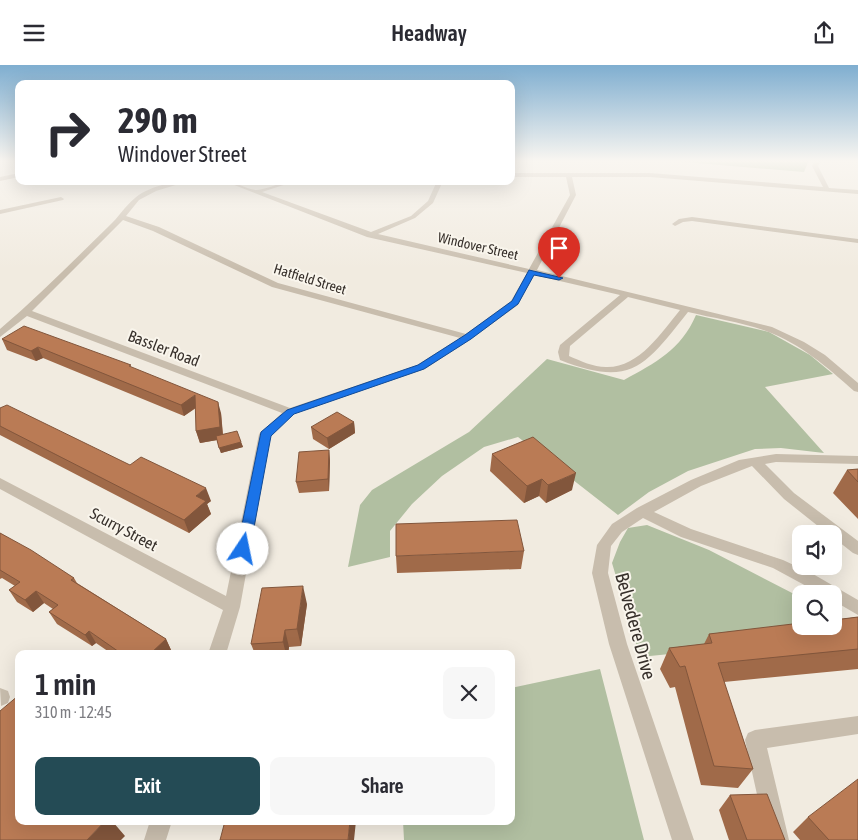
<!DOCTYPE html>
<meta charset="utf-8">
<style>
body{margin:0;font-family:"Asap Condensed",sans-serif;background:#f7f7f7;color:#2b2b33;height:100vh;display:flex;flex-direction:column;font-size:19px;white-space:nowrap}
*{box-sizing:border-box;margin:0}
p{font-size:16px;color:#7c7c81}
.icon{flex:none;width:28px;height:28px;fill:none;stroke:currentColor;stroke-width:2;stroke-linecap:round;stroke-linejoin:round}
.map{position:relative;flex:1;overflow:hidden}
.sheet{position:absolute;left:15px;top:585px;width:500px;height:175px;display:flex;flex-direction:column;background:#fff;border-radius:10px;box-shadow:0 5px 20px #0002}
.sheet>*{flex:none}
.hud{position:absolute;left:15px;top:15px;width:500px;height:105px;border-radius:10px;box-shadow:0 5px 20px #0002;background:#fff;color:#2b2b33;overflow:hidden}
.buttons{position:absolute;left:792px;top:460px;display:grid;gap:10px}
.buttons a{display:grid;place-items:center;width:50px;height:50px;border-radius:10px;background:#fff;box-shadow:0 5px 20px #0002;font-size:25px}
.pin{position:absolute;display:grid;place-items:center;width:42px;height:42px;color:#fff;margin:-51px -21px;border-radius:50% 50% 50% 0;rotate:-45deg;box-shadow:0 0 5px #0007}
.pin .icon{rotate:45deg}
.me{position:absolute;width:55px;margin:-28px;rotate:11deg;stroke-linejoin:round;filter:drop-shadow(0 0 4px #0008)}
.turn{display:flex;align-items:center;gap:18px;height:105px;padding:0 20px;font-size:22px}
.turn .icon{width:65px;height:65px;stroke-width:2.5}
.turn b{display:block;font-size:35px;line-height:42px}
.round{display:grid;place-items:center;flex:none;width:52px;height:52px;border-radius:10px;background:#f7f7f7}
.headline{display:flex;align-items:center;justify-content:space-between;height:85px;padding:0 20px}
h1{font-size:30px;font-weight:600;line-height:38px}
.button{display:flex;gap:10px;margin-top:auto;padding:10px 20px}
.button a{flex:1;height:58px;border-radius:10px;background:#244b55;color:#fff;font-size:20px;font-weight:600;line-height:58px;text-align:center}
.button a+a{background:#f7f7f7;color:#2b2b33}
header{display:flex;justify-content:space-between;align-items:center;height:65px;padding:0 20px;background:#fff;font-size:22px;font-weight:600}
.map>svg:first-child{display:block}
</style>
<header><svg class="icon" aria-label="menu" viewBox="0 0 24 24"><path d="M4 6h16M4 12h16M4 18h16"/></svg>Headway<svg class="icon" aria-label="share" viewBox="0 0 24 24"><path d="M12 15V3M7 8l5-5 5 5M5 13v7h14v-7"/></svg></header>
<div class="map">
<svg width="858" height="775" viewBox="0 0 858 775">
<rect width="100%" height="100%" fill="#f1ebe0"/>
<!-- green -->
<path fill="#b1bfa1" d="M661,95h148l-5,12z
M696,250l73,17 41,23 23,19 -68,13 59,66 -43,-5 -26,1 -67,22 -39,21 -31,23 -100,-78 -34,10 -42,29 -30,28 -22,27v26l-42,10 12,-62 12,-15 97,-58 78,-73 77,21c31,-17 57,-30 72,-65z
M647,460l62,25 87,45 5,4v27h33l13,7 -79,11 -128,13 -28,-94 8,-21 8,-14z
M600,604l44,171h-240l-1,-19h108v-133z"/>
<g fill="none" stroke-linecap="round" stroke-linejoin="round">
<!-- minor -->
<path fill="#c8bdad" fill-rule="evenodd" d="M815,95h6l-3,6 11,22 29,2v4l-208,-17h-78l4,18 -39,75 235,57 32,15 21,13 33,28v9l-4,-1c-27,-24 -53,-47 -88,-60 -25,-9 -53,-13 -78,-19 -43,54 -56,76 -128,48l-2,-8 2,-7 60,-50 -86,-20 -16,30 -47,34 -46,30 -131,45 -23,21 -31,172 -14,47h-18l15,-44 -223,-121v-11l226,118 33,-162 23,-21 -255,-97 -27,21v-8c38,-32 73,-68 109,-103 9,-8 16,-20 26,-28 13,-11 37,-17 54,-17l-33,10 -17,9 -13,16 33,11 119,56 188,51 45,-33 16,-28 -160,-36 -143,-56c12,0 21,8 32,9 10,0 26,-9 40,-9l-34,11 109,40 40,-16 17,-15 9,-20h6l-10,22 -18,15 -37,16 151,35 41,-74 -4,-18h-55v-4h139l173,14 -11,-21zM123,155l30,11 119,56 188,51 -43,27 -127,43 -258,-97zM628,232l52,13c-19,23 -41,58 -74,57 -13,0 -25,-6 -37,-11l1,-10z
M19,108v4l-19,4v-4z
M61,132l3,2 -1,1 -63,14v-4z
M692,152l166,22v4l-166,-22 -9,1 -8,4 -3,-2 7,-5z
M776,389l82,2v8l-82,-2 -11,2 29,29 64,48v14l-5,-2 -19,-15v-4h-6l-44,-35 -32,-33 -51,20 -47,26 37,17 92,31 30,14 45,26v15l-24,-14v-7h-13l-48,-26 -92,-31 -38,-19 -21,14 -11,14 -3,27 19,71 67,196h-22l-63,-196 -17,-71 5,-28 15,-21 25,-16 54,-28 48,-20z
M0,623l8,3 2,6 -2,6 -7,3z
M858,651v18l-91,14 22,92h-22l-22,-100 3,-7 7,-3z
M150,756h22l-6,19h-22z"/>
</g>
<!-- wall -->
<path fill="#a06a49" d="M2,274l130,29 89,45 2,21 18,8 2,5 -22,6 -4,-13 -17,3 -4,-12v-23l-12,8 -141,-58 -7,3 -29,-11z
M0,343l211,93 -4,3 4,10 -22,19 -189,-98z
M354,357l1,11 -26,16 -16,-10 -2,-12z
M329,385l1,11 -1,30 -30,2 -3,-11z
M492,389l80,36 -26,13 -7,-7 -15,7 -34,-32z
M858,404v50l-25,-26 14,-23z
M0,468l74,45 3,5 89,56 5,11 -3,4h-56l-16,-11 -4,3 -35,-22 -8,-12 4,-3 -9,-6 -11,9 -16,-10 -8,-12 6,-4 -13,-8 -2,1z
M524,486l-3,18 -124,4 -1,-17z
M307,539l-6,42 -12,1 -1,7h-33l-4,-10z
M858,552v52l-134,13 29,87 -15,19 -37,-3 -26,-98 -5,1 -10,-19 9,-21 35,-4 5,-10z
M730,730l55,45h-56l-10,-30z
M808,752l50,23h-58l-7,-8z"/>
<!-- shaded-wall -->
<path fill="#82563c" d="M38,282l5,11 -7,3 -5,-10z
M195,330l3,11 -14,10 -3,-11z
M218,337l3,11 2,26 -23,4 -4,-12z
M354,357l1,11 -26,16 -2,-11z
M241,377l2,5 -22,6 -2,-5z
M329,385l1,11 -1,30 -1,-12z
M576,408l-4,17 -26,13 2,-18z
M542,414l-3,17 -15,7 3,-17z
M206,423l5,13 -4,3 4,10 -22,19 -5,-13 12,-24z
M303,521l4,18 -6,42 -4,-17z
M36,526l8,12 -11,9 -8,-12z
M285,565l4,17 -1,7h-2l-3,-12z
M89,566l7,12 -4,3 -7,-11z
M166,574l5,11 -3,4h-18z
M105,756h8v1l12,14 -4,4h-34z
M350,756h6l-2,19h-6z"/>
<!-- building -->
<path fill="#ba7b55" stroke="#82563c" d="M24,261l107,39 -2,1 89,36 2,25 -24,4 -1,-36 -14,10 -143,-58 -7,4 -29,-12z
M7,340l123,60 11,-8 65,31 -10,8 10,5 -22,19 -184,-94v-18z
M337,347l17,10 -27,16 -16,-11z
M237,366l4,11 -22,6 -3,-12z
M533,372l43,36 -28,12 -6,-6 -15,7 -35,-32z
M329,385l-1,29 -32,3 3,-30z
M858,404v13l-11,-12z
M517,455l7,31 -128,5v-32z
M0,468l31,17 43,28 -3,2 95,59 -16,15h-28l-33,-23 -4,4 -36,-23 9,-7 -22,-14 -11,9 -16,-10 11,-8 -20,-12z
M303,521l-6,43 -12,1 -2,12 -32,2 11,-56z
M858,552v32l-140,14 35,106 -39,-3 -29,-100 -5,1 -11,-19 43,-5 -3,-9 92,-11v3h33v-6z
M19,630v126h86l-18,19h-87v-129z
M858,714v61h-29l-21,-23z
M767,729l18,46h-38l-17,-45z
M225,756h125l-2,19h-128z"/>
<!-- sky -->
<linearGradient id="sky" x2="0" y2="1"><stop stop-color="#7faed0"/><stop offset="0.47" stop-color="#f9f6f1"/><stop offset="1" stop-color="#f9f6f1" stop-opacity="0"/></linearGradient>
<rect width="858" height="204" fill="url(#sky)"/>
<!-- route -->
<path fill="#1a73e8" stroke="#114b97" d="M529,205l34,8 -4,2 -25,-5 -16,29 -47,35 -47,30 -130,45 -23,22 -21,113 -2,4 -5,1 -4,-1 -2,-4 24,-117 26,-22 131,-45 47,-30 47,-34z"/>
<g text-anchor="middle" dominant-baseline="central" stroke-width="4" stroke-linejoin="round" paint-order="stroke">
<!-- far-street labels -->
<g font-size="14" fill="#37302b" stroke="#f9f5ec">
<text transform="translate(478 181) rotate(13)">Windover Street</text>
<text transform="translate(310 214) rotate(17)">Hatfield Street</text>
</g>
<!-- street labels -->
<g font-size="16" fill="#37302b" stroke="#f9f5ec">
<text transform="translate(164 283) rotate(21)">Bassler Road</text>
<text transform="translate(124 464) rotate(28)">Scurry Street</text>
</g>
<!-- near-street labels -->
<g font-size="19" fill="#37302b" stroke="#f9f5ec">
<text transform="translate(636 561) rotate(75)">Belvedere Drive</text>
</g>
</g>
</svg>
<div class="buttons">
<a><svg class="icon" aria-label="sound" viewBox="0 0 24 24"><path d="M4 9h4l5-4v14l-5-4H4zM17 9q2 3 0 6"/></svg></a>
<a><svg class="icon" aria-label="search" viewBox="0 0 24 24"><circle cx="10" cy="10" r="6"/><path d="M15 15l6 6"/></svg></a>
</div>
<div class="pin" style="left:559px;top:213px;background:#d93025"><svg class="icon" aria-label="arrive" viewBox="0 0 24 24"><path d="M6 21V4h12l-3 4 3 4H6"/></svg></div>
<svg class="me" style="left:243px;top:484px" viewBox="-20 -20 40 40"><circle r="19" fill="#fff"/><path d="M0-13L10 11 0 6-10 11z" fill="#1a73e8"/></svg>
<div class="hud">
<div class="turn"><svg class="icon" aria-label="right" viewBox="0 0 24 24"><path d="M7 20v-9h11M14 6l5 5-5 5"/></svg><div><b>290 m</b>Windover Street</div></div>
</div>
<section class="sheet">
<div class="headline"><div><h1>1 min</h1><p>310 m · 12:45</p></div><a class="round"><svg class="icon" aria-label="close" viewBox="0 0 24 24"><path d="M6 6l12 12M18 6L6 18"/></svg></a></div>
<div class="button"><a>Exit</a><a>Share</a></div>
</section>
</div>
